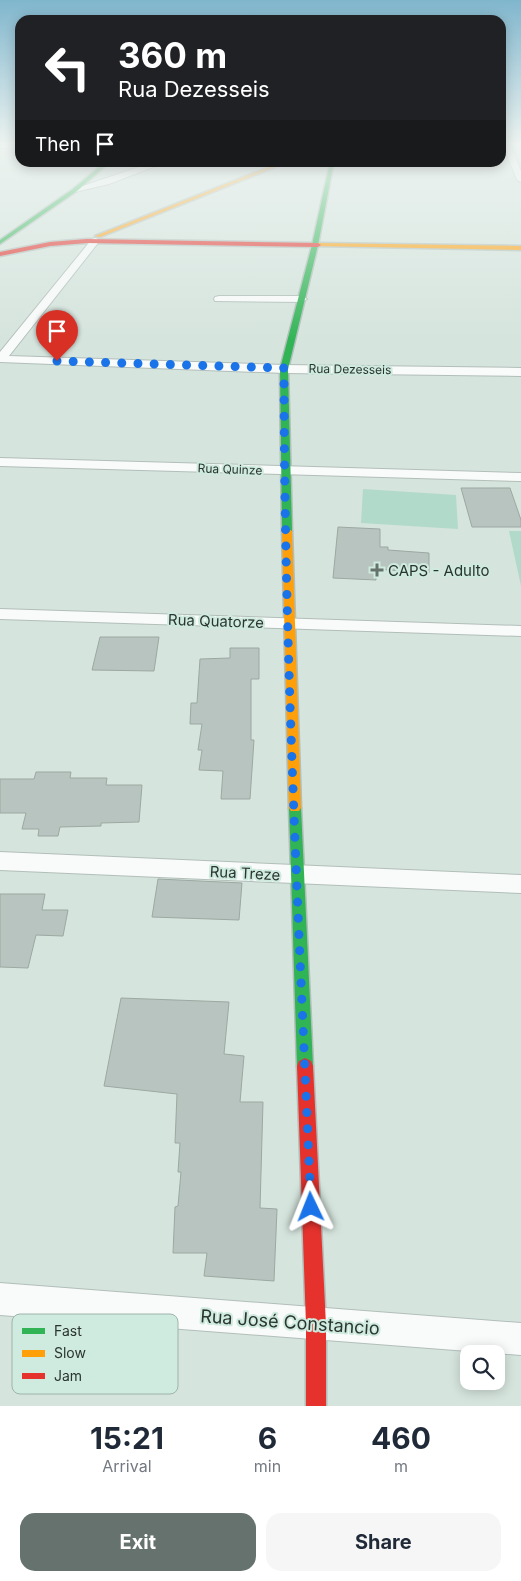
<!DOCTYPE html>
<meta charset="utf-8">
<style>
body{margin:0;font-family:Inter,sans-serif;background:#f6f6f7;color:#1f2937;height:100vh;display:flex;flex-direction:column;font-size:19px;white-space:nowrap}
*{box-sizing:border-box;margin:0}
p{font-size:16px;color:#747a83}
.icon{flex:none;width:28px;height:28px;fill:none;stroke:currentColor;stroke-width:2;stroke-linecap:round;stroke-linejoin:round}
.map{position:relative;height:1406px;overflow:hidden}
.drawer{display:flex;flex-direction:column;background:#fff;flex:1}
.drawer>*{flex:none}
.top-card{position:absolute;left:15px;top:15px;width:491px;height:152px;border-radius:15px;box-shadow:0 2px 12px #0003;background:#202124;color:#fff;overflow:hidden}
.buttons{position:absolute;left:460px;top:1345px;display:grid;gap:10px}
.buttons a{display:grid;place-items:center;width:45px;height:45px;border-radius:10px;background:#fff;box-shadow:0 2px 12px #0003;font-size:25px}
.pin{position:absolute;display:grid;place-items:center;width:42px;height:42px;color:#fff;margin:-51px -21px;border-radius:50% 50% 50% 0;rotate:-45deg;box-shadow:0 0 5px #0007}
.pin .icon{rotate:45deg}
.me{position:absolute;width:55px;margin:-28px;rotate:358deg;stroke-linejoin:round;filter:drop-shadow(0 0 4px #0008)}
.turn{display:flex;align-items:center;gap:18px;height:105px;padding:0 20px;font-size:22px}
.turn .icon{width:65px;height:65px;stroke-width:2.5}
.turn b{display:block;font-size:35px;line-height:42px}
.then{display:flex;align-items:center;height:48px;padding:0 20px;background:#0003;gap:10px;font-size:19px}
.eta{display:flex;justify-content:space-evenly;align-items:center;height:85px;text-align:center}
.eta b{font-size:30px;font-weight:700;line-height:35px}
.button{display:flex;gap:10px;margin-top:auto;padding:10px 20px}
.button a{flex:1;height:58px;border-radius:15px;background:#66726d;color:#fff;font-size:20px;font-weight:700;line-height:58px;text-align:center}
.button a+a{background:#f6f6f7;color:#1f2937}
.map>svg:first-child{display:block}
</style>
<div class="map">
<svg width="521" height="1406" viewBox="0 0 521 1406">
<rect width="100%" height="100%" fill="#d5e4dd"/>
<!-- green -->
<path fill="#b2daca" d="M363,489l93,6 2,34 -97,-6z
M509,531h12v55z"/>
<!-- building -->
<path fill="#b8c4bf" stroke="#9ca8a2" d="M461,488h49l11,32v7h-49z
M338,527l42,2v18h8v3l41,3v20l-53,-4v11l-43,-2z
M100,637h59l-5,34 -62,-1z
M230,648h29v31h-8v61h3l-4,59h-29l2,-28 -24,-1 3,-20h-4l4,-26h-12l1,-21h6l3,-44 30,-1z
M36,772h35l-1,6h37l-1,7h36l-3,37 -38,1v3l-41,1 -2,9h-20l1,-7h-17l4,-16h-26v-34h34z
M158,879l84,4 -3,37 -87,-3z
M0,894h45l-3,16h26l-5,26 -27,-1 -8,33 -28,-1z
M121,998l108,4 -5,52 20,2 -4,46h23l-3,106 17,1 -3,72 -70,-5 3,-23h-34l2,-46 3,-1 3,-34h-3l2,-29h-5l2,-49 -73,-8z"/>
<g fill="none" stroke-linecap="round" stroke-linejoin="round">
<defs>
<path id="street" d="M0,145h20v3h-20z
M503,145h7l11,26v11l-4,-2z
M154,162h12l-57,22 -34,8 -4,-2z
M95,238l3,1v4l-89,113 275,9 237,3v8l-237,-3 -284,-11v-10l92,-113z
M219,296h83l5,3 -5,3 -87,-1 -1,-2 1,-2z
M0,458l521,15v8l-521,-15z
M0,609l521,17v10l-521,-17z
M0,852l521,23v18l-521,-23z
M0,1283l521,40v32l-521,-40z"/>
<path id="fast" d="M105,162h5l-33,29 -77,53v-4l73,-51z
M330,162h4l-16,83 -30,124 4,162 -5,3 -5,-3 -2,-162 32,-124z
M295,803l4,2 2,3 12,258 -2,5 -6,3 -6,-3 -2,-5 -8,-258 2,-3z"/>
<path id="slow" d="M281,162h7l-188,75 -5,-1z
M318,243l203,3v4l-205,-4z
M287,528l5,3 9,277 -2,3h-8l-2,-3 -7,-277z"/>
<path id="jam" d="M87,239l231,4 3,2 -3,2 -231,-4 -37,3 -50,10v-4l50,-10z
M305,1058l6,3 2,5 13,259v81h-20v-81l-9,-259 2,-5z"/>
</defs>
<!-- street casing -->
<use href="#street" stroke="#b2beb9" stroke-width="2"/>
<!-- fast casing -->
<use href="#fast" stroke="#b2beb9" stroke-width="3"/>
<!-- slow casing -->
<use href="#slow" stroke="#b2beb9" stroke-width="3"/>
<!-- jam casing -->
<use href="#jam" stroke="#b2beb9" stroke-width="3"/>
<!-- street -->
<use href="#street" fill="#f9fbfa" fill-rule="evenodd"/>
<!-- fast -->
<use href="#fast" fill="#30b455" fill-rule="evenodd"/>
<!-- slow -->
<use href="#slow" fill="#ff9f0a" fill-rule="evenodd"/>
<!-- jam -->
<use href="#jam" fill="#e5322d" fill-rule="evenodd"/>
</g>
<!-- sky -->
<linearGradient id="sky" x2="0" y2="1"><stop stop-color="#80b6cd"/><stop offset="0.42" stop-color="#ecf3f0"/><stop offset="1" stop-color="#ecf3f0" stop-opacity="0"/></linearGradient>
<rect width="521" height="342" fill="url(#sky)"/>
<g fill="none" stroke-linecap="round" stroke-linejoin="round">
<!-- route -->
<path stroke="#1a73e8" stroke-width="9" stroke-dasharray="0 16.2" d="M57,361l227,7c0,280 15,560 27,839"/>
</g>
<!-- markers -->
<path fill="#66726d" stroke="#cfeade" stroke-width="2" d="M374.5 562.5h5v5h5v5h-5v5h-5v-5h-5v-5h5z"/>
<g text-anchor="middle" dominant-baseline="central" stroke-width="4" stroke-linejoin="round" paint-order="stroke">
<!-- far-street labels -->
<g font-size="12" fill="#2a3530" stroke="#cfeade">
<text transform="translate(350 369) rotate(1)">Rua Dezesseis</text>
<text transform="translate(230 469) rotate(2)">Rua Quinze</text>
</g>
<!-- poi labels -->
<g font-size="15" fill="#2a3530" stroke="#cfeade" text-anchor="start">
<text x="388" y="570">CAPS - Adulto</text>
</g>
<!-- street labels -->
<g font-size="15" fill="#2a3530" stroke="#cfeade">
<text transform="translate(216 621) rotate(2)">Rua Quatorze</text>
<text transform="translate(245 873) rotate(3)">Rua Treze</text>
</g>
<!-- near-street labels -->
<g font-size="18" fill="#2a3530" stroke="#cfeade">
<text transform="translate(290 1322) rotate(4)">Rua José Constancio</text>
</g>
</g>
<!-- legend -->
<rect x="12" y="1314" width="166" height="80" rx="8" fill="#cfeade" stroke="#9eb4aa" stroke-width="1"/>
<rect x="22" y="1328" width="23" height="6" fill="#30b455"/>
<rect x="22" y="1350" width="23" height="7" fill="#ff9f0a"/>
<rect x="22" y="1373" width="23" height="6" fill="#e5322d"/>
<g font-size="14" fill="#2a3530">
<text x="54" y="1336">Fast</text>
<text x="54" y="1358">Slow</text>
<text x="54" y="1381">Jam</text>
</g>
</svg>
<div class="buttons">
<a><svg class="icon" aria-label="search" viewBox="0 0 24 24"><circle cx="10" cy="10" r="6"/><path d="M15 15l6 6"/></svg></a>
</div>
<div class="pin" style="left:57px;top:361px;background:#d93025"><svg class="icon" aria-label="arrive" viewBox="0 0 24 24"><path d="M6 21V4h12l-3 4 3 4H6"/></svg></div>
<svg class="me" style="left:311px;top:1207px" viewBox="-20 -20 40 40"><path d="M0-17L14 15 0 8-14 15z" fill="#1a73e8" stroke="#fff" stroke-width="4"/></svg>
<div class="top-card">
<div class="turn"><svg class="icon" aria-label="left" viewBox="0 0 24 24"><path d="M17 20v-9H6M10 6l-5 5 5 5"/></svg><div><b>360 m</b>Rua Dezesseis</div></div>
<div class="then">Then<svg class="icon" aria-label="arrive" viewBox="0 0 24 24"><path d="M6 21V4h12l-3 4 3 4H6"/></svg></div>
</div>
</div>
<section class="drawer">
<div class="eta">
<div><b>15:21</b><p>Arrival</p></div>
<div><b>6</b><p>min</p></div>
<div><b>460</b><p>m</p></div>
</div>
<div class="button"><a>Exit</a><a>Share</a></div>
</section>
